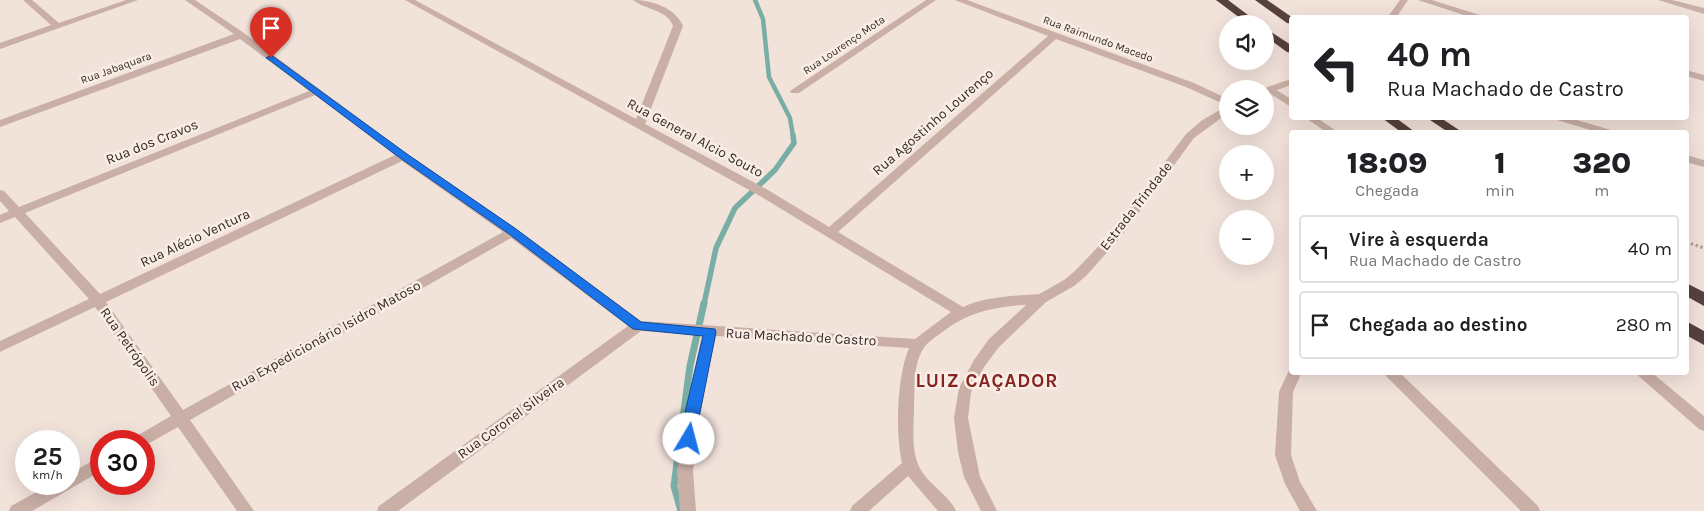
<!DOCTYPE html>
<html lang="pt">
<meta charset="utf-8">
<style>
body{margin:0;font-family:Karla,sans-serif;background:#f6f6f6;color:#202124;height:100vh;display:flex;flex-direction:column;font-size:19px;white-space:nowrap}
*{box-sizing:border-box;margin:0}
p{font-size:16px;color:#757577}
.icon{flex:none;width:28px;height:28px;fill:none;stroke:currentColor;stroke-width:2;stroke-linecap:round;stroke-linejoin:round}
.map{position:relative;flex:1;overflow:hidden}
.panel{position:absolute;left:1289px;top:130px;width:400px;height:245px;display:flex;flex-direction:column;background:#fff;border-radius:5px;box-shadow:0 5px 20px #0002}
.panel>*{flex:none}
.banner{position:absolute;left:1289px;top:15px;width:400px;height:105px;border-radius:5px;box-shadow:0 5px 20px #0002;background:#fff;color:#202124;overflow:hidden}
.fabs{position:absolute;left:1219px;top:15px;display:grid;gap:10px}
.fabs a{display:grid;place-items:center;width:55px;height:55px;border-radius:50%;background:#fff;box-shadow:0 5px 20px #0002;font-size:25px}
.speed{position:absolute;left:15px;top:430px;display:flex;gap:10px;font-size:25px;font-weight:700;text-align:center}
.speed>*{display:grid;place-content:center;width:65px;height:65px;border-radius:50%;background:#fff;box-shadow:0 5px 20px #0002;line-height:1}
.speed small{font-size:12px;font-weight:400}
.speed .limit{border:8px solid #d22;background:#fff;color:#111}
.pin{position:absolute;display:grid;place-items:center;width:42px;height:42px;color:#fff;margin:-51px -21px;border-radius:50% 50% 50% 0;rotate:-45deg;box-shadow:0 0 5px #0007}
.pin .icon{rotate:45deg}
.me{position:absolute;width:55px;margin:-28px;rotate:8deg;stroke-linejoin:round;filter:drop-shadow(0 0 4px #0008)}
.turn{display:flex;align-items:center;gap:18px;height:105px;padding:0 15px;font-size:22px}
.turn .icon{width:65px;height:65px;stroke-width:2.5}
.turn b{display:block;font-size:35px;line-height:42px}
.eta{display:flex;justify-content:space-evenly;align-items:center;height:85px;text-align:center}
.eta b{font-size:30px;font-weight:800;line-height:35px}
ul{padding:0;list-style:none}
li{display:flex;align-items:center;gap:15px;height:68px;margin:0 10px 8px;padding:0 5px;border:2px solid #e0e0e0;border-radius:5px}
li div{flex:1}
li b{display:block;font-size:19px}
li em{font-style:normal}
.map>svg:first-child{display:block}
</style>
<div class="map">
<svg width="1704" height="511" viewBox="0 0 1704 511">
<rect width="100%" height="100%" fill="#f1e2da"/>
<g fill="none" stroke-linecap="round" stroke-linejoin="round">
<!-- stream-far2 -->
<path stroke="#79aea6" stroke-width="4.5" d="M755,0l8,19 6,58 21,41 3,18"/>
<!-- stream-far1 -->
<path stroke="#79aea6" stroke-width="5.5" d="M704,304l12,-56 19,-40 40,-38 19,-27 -1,-8"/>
<!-- stream -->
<path stroke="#79aea6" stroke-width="7" d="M681,511l-7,-25 16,-120 14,-63"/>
<!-- path -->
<path stroke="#b59990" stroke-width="3" stroke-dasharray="2.5 2.5" stroke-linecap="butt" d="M1686,242l18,6"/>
<!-- minor -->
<path fill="#c9afa6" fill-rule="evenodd" d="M23,0h9l27,23 67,-23h12l-138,49v-6l51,-18z
M185,0h10l49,33 163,121 109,75 125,92 274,18 36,-27 -191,-116 -355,-196h10l221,119 37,-93c-6,-17 -28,-16 -40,-26 18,0 42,7 50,26l-38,98 123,66 61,37 219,-191 -93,-36h12l227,83 34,16v7l-42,-19 -130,-48 -218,193 125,75c24,-11 52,-11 78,-13l5,2 2,3 -2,3 -5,2c-39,2 -68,4 -100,29 -7,5 -15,10 -19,18 -9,16 -7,38 -8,56 0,18 -3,40 4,57 7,19 30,29 38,47h-18l-30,-35 -39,35h-19l2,-5 50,-43c-7,-30 -5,-87 7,-115l-193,-12 -16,72 -7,62 3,41h-16l-3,-41 9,-62 16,-73 -61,-4 -243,180h-21l2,-5 249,-180 -117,-88 -321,182 64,91h-17l-59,-84 -34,19v-5h-12l3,-4 36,-21 -76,-109 -95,45v-11l89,-42 -74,-82 -15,6v-8l9,-4 -9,-10v-11l4,1 15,16 290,-116 -69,-52 -240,88v-7l234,-86zM315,95l80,60 -295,139 -75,-81zM402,161l101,71 -320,178 -77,-108z
M926,0h10l-137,93h-8l-1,-2z
M1418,0h14l57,18h-16z
M1658,0h14l32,8v6z
M1686,70l18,5v6l-18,-5z
M1270,86l21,13v8l-25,-16 -1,-2z
M1306,118h11l21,14h-12z
M1556,118h14l41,12 1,2h-15l-40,-12z
M1686,155l18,5v7l-18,-5z
M1290,368l1,4h11l-9,20 -2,63 9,27 17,29h-17l-15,-27 -10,-29 4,-63z
M1382,372h17l139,134 2,5h-19z
M1634,372h17l53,44v15l-5,-2z
M101,456v15l-69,40h-23l2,-5 40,-22h18v-10z"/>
<!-- tertiary -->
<path fill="#c9afa6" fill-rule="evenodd" d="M1400,0h8l-12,18h-9z
M1291,79v6l-22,8 -4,1v-5h-3z
M1228,105v8l-34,25 -74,100 -34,38 -12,10 -28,16 -47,45 -15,20 -13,25 -3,26 12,59 17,34h-16l-17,-34 -6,-25 -4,-34 5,-30 15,-28 15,-21 47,-43 28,-16 12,-10 36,-38 74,-98 15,-13z"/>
<!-- motorway -->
<path fill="#56413e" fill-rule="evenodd" d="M1216,0h12l32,24h-12z
M1255,0h12l26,18h-2v6l-4,-1z
M1265,28l26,17v8l-4,-1 -22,-16z
M1382,118h14l19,14h-14z
M1427,118h14l21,14h-14z
M1686,283l18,9v14l-18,-10z
M1686,321l18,10v14l-18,-10z"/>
</g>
<!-- route -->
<path fill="#1a73e8" stroke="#114b97" d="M271,55l136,99 109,75 125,93 74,7 1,3 -22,111 -5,2 -5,-2 -2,-4 4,-31 17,-72 -70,-7 -124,-95 -109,-76 -132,-99 -2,-1z"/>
<g text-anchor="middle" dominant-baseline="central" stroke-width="5" stroke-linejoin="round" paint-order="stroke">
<!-- far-street labels -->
<g font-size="11" fill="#352927" stroke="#f9ede6">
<text transform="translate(1098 39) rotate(20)">Rua Raimundo Macedo</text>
<text transform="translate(844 45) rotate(-34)">Rua Lourenço Mota</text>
<text transform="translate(116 68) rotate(-20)">Rua Jabaquara</text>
</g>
<!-- street labels -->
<g font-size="14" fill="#352927" stroke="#f9ede6">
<text transform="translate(933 122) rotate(-41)">Rua Agostinho Lourenço</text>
<text transform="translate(695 138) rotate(28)">Rua General Alcio Souto</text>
<text transform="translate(152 142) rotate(-22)">Rua dos Cravos</text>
<text transform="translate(1136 206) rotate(-52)">Estrada Trindade</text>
<text transform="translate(195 238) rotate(-25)">Rua Alécio Ventura</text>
<text transform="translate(326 336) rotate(-29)">Rua Expedicionário Isidro Matoso</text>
<text transform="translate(801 337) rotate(3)">Rua Machado de Castro</text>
<text transform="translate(130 347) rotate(55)">Rua Petrópolis</text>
<text transform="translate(511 418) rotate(-36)">Rua Coronel Silveira</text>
</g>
<!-- district labels -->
<g font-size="19" font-weight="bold" letter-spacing="1" fill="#842521" stroke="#f9ede6">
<text x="987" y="381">LUIZ CAÇADOR</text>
</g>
</g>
</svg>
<div class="fabs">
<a><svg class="icon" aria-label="sound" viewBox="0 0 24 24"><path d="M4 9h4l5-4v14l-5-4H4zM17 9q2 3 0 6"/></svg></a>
<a><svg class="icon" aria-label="layers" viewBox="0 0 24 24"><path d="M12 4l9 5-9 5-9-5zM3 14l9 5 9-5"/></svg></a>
<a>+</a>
<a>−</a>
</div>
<div class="speed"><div>25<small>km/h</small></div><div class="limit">30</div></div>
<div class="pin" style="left:271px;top:58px;background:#d93025"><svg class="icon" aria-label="arrive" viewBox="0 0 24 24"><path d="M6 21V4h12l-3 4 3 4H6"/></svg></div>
<svg class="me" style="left:689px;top:439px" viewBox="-20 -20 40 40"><circle r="19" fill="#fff"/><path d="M0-13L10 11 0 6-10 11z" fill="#1a73e8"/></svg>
<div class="banner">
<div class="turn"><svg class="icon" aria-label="left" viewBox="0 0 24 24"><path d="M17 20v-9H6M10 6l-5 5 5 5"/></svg><div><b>40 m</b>Rua Machado de Castro</div></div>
</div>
<section class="panel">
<div class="eta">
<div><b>18:09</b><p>Chegada</p></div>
<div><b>1</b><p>min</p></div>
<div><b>320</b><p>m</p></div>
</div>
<ul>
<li><svg class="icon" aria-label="left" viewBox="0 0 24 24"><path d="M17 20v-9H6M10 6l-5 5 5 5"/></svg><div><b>Vire à esquerda</b><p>Rua Machado de Castro</p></div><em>40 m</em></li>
<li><svg class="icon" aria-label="arrive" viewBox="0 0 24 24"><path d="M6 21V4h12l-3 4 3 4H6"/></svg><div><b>Chegada ao destino</b></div><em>280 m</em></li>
</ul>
</section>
</div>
